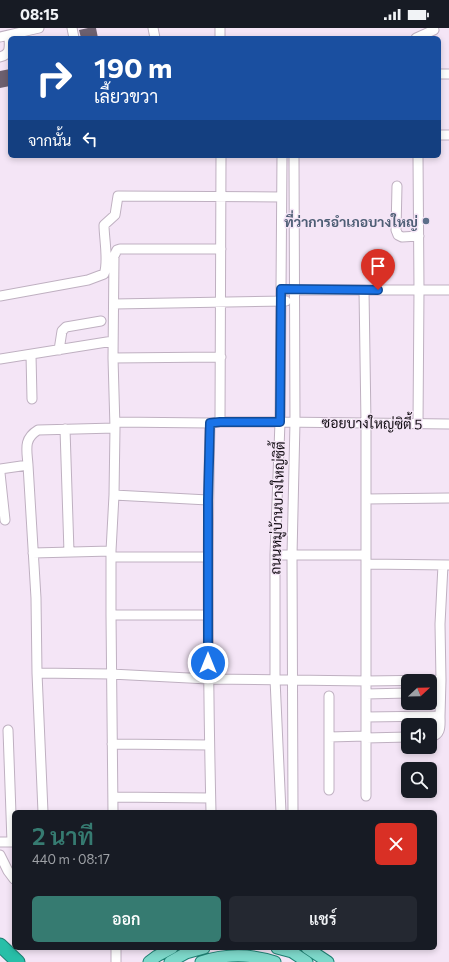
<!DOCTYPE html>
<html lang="th">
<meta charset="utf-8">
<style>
body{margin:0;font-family:Commissioner,Sarabun,sans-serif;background:#242831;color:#f1f3f6;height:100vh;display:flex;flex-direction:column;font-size:15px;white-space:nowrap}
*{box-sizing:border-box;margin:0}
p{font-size:13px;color:#9ea1a6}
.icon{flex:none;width:22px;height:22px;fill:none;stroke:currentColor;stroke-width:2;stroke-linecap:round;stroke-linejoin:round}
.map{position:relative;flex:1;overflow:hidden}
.panel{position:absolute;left:12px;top:782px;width:425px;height:140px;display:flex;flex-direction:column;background:#171b24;border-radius:6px;box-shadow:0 2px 6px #0003}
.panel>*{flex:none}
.top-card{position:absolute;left:8px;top:8px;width:433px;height:122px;border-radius:6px;box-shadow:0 2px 6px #0003;background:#1a4fa0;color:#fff;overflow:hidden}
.needle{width:26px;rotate:68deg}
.fabs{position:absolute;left:401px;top:646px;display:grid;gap:8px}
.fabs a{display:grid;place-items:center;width:36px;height:36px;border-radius:6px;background:#171b24;box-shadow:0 2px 6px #0003;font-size:20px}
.pin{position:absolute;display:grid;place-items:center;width:34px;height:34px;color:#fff;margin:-41px -17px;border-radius:50% 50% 50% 0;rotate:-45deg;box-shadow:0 0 4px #0007}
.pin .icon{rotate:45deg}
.me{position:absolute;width:44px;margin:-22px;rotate:0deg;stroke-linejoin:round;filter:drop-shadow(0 0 3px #0008)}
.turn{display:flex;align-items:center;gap:14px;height:84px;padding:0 20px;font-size:18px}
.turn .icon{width:52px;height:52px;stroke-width:2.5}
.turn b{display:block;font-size:28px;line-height:34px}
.then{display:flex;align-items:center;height:38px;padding:0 20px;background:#0003;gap:8px;font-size:15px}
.round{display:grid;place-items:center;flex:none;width:42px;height:42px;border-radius:6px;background:#242831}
.headline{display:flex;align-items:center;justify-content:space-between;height:68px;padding:0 20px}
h1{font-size:24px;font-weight:600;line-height:30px;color:#367b71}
.action{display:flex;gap:8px;margin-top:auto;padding:8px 20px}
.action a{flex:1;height:46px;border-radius:6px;background:#367b71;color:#fff;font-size:16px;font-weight:600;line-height:46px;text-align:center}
.action a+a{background:#242831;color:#f1f3f6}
.status{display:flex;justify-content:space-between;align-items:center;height:28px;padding:0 20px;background:#171b24;direction:ltr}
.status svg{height:11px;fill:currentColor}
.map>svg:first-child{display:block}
</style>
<div class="status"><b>08:15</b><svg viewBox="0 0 49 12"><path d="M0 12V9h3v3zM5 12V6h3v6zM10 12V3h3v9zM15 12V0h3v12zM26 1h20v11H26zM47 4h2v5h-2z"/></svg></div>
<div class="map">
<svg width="449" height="934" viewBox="0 0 449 934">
<rect width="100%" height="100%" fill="#f4e5f6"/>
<!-- building -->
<path fill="#6d606f" d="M88,0h8l2,10h-17l-2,-8z
M10,41v17l-10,2v-17z"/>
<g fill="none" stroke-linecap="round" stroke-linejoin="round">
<defs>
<path id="minor" d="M72,0l2,10
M153,0l2,10
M220,0v10
M0,9l39,-9
M416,10l18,-8
M0,29c12,-3 9,-11 9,-22
M439,46h10
M439,107h10
M418,128l1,134 -1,134
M397,158l-1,44 2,5 4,2 17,-1
M288,262h161
M364,262l2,133v373
M0,268l88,-16 16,-6c5,-11 0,-36 0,-49l11,-10 3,-19 163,1
M114,276l172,-3
M59,322l3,-19 4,-4 35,-6
M31,327l1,44
M113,330l108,-1
M0,331l113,-18
M115,394l95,1 10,-1h60l169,2
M220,394l1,-266
M210,395c-3,130 -2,259 1,389
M65,401l4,123
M0,441l28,-4
M0,445l5,47
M114,467l94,5
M366,471l83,-1
M33,525l78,-2
M275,527h91
M111,529h97
M366,536l83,1
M111,587h97
M37,645l-1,-75 -8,-133c-1,-15 -5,-26 10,-35l77,-2
M430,665h10
M366,666l42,-1
M329,668v94
M366,689l74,-1 1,-36
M8,702l4,112
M329,709l37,-1
M430,709c12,-2 10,-12 10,-21
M366,710l42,-1
M112,716l97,1
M113,769l97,1
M43,784l-6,-139 74,1 97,5 158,2 75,-1 -1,-56 3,-59
M113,784l-2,-197v-64l3,-56 1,-67 -2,-70 1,-102 3,-6 3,-1h101
M281,784l-6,-133v-124l5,-133 2,-266
M293,784l-1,-257 3,-133 -1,-266
M0,814h14
M0,827l8,16 6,8
M116,920v14"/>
<path id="major" d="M277,920l15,4 15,10
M307,920l21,14
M149,934l8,-6 15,-8
M170,934l16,-9 18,-5
M201,934c24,-8 50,-8 74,0"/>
<path id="highway" d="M0,917l18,17"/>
</defs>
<!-- minor casing -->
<use href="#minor" stroke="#bfb0c1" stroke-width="11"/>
<!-- major casing -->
<use href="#major" stroke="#1f8073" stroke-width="13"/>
<!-- highway casing -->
<use href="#highway" stroke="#1f8073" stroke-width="15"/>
<!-- minor -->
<use href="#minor" stroke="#fff" stroke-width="9"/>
<!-- major -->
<use href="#major" stroke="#7ed9cb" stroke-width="11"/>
<!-- highway -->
<use href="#highway" stroke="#28bfa8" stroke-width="13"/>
</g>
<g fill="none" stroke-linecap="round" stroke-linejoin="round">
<defs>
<path id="route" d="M208,635v-163l2,-77 10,-1h60l1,-133 97,1"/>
</defs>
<!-- route casing -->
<use href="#route" stroke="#114b97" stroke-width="10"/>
<!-- route -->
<use href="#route" stroke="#1a73e8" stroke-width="7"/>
</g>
<!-- markers -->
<circle fill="#5c6f8a" stroke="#f4e5f6" stroke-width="1.5" cx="426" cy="193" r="4"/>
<g text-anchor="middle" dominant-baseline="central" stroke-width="3" stroke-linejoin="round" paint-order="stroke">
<!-- service labels -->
<g font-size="14" font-weight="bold" fill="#4e5e75" stroke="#f4e5f6" text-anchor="end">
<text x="418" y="193">ที่ว่าการอำเภอบางใหญ่</text>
</g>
<!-- street labels -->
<g font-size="14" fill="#0f0a10" stroke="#f4e5f6">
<text transform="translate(372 395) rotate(1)">ซอยบางใหญ่ซิตี้ 5</text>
<text transform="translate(277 480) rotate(-88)">ถนนหมู่บ้านบางใหญ่ซิตี้</text>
</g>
</g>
</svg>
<div class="fabs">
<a><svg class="needle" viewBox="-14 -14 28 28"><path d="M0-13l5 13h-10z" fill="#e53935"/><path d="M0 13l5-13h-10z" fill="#9ea1a6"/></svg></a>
<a><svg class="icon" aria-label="sound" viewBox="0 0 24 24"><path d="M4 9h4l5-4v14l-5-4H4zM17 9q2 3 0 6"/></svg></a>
<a><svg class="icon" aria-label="search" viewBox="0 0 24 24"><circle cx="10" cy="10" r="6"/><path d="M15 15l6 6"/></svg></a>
</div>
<div class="pin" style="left:378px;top:262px;background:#d93025"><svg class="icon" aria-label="arrive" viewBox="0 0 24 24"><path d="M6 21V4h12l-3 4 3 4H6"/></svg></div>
<svg class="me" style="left:208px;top:635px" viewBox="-20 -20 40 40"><circle r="17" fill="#1a73e8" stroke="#fff" stroke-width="3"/><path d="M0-11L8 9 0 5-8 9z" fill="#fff"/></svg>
<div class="top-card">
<div class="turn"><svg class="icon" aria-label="right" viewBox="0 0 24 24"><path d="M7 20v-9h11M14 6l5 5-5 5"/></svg><div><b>190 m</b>เลี้ยวขวา</div></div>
<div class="then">จากนั้น<svg class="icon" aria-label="left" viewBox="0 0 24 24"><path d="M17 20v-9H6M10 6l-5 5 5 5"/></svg></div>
</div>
<section class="panel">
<div class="headline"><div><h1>2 นาที</h1><p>440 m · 08:17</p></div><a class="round" style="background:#d93025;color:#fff"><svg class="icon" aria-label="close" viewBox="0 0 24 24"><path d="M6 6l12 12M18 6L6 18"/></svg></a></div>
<div class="action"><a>ออก</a><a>แชร์</a></div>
</section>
</div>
